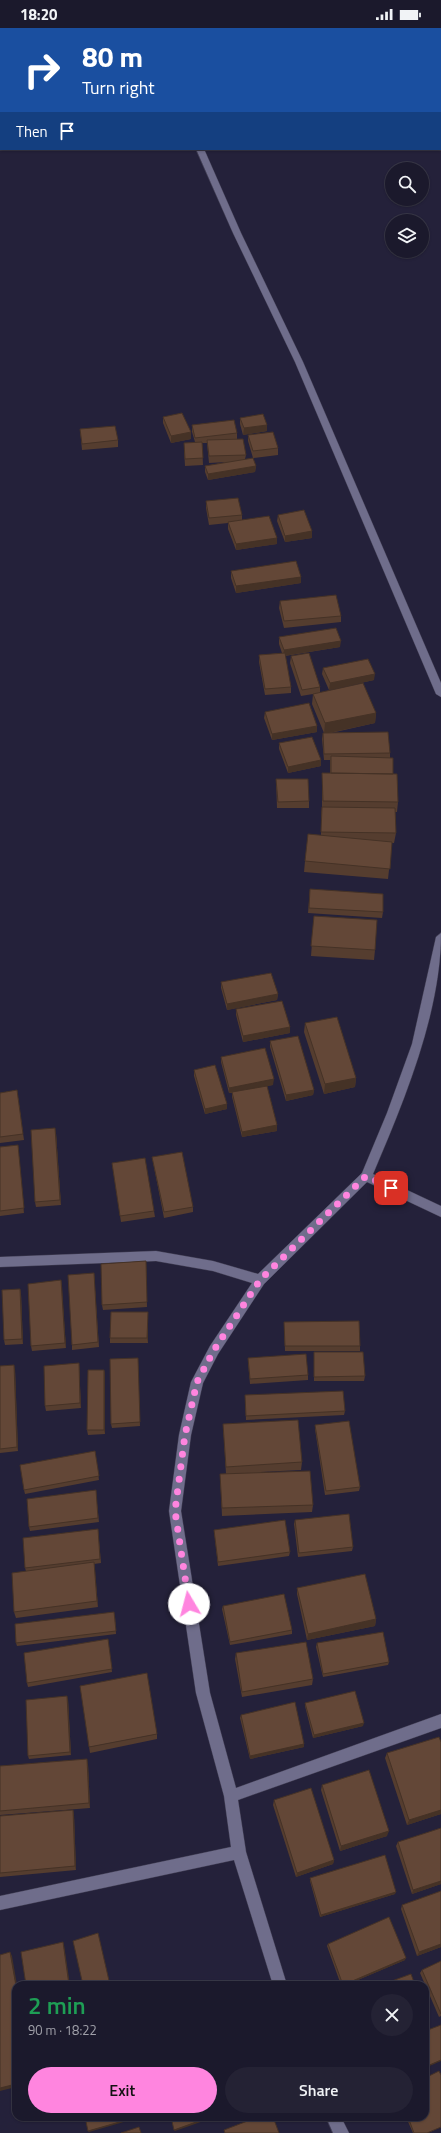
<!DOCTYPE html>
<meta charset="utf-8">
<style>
body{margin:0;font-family:"Titillium Web",sans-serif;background:#242234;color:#f1f3f6;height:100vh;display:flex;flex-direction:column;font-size:15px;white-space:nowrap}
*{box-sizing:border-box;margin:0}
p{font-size:13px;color:#a0a0a9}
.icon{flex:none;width:22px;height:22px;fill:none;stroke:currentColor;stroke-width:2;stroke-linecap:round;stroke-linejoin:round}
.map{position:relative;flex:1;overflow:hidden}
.sheet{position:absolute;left:12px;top:1953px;width:417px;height:140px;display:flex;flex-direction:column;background:#1b192c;border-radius:12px;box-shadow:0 1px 3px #0004,0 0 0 1px #393848}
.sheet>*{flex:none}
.guide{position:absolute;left:0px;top:0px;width:441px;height:122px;box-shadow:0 1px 3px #0004,0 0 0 1px #393848;background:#1a4fa0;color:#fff;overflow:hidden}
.fabs{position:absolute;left:385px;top:134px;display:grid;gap:8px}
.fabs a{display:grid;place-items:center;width:44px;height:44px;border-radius:50%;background:#1b192c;box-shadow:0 1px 3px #0004,0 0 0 1px #393848;font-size:20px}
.pin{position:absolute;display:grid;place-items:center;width:34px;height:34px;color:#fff;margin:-17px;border-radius:8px;box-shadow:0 2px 6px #0006}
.me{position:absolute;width:44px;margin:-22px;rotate:352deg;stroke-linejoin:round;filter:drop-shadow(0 0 3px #0008)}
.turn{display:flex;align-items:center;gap:14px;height:84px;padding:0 16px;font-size:18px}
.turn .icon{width:52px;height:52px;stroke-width:2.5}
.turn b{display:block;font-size:28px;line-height:34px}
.then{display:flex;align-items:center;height:38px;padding:0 16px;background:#0003;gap:8px;font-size:15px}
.round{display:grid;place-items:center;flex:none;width:42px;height:42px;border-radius:21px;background:#242234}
.head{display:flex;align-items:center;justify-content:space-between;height:68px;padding:0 16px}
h1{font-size:24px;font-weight:600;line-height:30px;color:#1e9e55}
.primary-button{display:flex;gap:8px;margin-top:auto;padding:8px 16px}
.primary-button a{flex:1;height:46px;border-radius:24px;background:#ff85df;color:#111;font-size:16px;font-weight:600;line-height:46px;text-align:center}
.primary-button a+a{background:#242234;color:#f1f3f6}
.status{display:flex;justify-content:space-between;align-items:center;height:28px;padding:0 20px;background:#1b192c;direction:ltr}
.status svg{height:11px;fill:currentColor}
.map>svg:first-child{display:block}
</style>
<div class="status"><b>18:20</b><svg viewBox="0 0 49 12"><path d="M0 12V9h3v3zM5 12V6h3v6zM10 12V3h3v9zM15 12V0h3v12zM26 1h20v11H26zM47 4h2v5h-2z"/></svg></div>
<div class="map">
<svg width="441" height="2105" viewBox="0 0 441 2105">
<rect width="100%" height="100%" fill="#24213a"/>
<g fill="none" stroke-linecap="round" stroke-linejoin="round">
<defs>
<path id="minor" d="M143,0h7v1h-7z
M196,121h8l37,84 62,129 138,321v14l-5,-3 -141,-332 -62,-129z
M441,905c0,80 -37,168 -68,241l68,32v11l-74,-35 -103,102 -46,70 -15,29 -12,52 -10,76 29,182 26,95 205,-74v14l-203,72 8,52 41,133h-14l-39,-125 -234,50v-14l231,-49 -7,-51 -28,-103 -27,-182 10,-76 12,-53 19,-36 42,-63 -39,-12 -57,-10 -156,6v-10l156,-6 57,10 45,13 104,-101 25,-60 25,-69 24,-107z
M326,2089h15l8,16h-16z"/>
</defs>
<!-- minor casing -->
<use href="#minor" stroke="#403d52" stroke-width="1"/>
<!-- minor -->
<use href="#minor" fill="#6f6d8b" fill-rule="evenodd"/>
</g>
<!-- wall -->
<path fill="#553d2f" d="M163,389l28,15v7l-20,4 -8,-20z
M240,390l27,7v6l-24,4 -3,-11z
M192,397l45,8v6l9,16 -1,4 11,7 -1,6 -47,8 -3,-8v-6l22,-4 -18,1 -2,-20h-5l1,22 -18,1 -1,-17 11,-7 -3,-10z
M80,401l38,11v7l-36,3z
M248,407l30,13v7l-25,3 -5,-17z
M206,473l36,14v5l35,18v6l-41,6 -8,-21v-6l-19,2 -3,-17z
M278,487l34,16v7l-27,4 -8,-21z
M231,543l70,12 -65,10 -5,-15z
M280,573l61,15v6l-57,6 -5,-20z
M279,609l61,10 -55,9 6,31v6l-26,2 -6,-33v-7l23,-2 -3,-9z
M291,628l29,31v5l56,21 -1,10 -44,10 59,20v5l3,16 5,28 -1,10h-2l1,21 -2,10h-2l-4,36 -84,-7 1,-11 16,-25v-18l1,-11v-34h8v-13h-6l-2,-21 1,-6h1l-12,-29 1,-10 -12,2 -11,-33z
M323,640l51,12 -45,10 -7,-16z
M265,684l52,14v6l-45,8 -8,-22z
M279,715l42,17v6l-33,7 -9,-24z
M276,751l33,22v7h-32z
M310,861l73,23 -1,6 -74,-5z
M314,888l61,34 -1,10 -63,-4z
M221,954l57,12 -1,6 -50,10 -6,-22z
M236,981l54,18v6l-47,9 -7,-27z
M305,995l51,55 -1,9 -31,7 -20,-62z
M270,1013l44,49 -1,5 -27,6 -16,-54z
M221,1029l52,28 -6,1 10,39v6l-35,6 -10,-40v-4h-3l-8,-31z
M194,1042l33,39 -22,5 -11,-38z
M17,1062l7,50 -24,3v-50z
M56,1105l5,72 -25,2 -1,-5z
M18,1117l6,68 -24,3v-69z
M152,1129l41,50v5l-29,6 -11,-56z
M112,1135l42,48 1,6 -34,5z
M146,1233l1,46 -44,3 -1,-5z
M94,1245l5,74 -27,3v-5z
M61,1252l5,68 -34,3 -1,-5z
M20,1261l1,5 2,50 -18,1 -1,-5z
M148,1289v26h-38v-5z
M284,1294l76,24v5h-75z
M314,1324l51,24 -1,5h-50z
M248,1330l60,17v5l-58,4 -2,-22z
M79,1335l2,45 -35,3 -1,-5z
M138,1335l2,63 -28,2 -1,-4z
M0,1338l15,3 3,82 -18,2z
M104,1342l1,4v60l-17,1 -1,-5z
M245,1367l100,16 -1,4 -98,5z
M223,1396l79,38 -1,8 -40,2 52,33 -1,7 -90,4 -2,-42h6z
M315,1397l45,62 -1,4 -34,4 -10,-66z
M95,1423l4,29 -74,14 -1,-4z
M96,1466l3,28 -69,9 -1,-4z
M295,1492l58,27 -1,4 -54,6 -4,-33z
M98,1501l3,34 -7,1 4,43 -82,11 -2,-6 12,-41 -1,-3z
M214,1502l76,22 -1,4 -71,10z
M297,1560l79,31 -1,7 -68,14 -10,-46z
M223,1578l69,24v4l-62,11 -8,-36z
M115,1588l1,18 -99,12 -1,-3z
M108,1611l4,33 -84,15 -1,-4z
M317,1615l72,19 -1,3 -65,12 -7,-30z
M236,1625l77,26 -1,6 -70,12 -7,-38z
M68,1671l3,56 -42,4 -1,-3z
M305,1675l58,23 -50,12 -8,-32z
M241,1687l63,32 -54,12 -10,-41z
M157,1706v5l-67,14 -1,-6z
M441,1714v72l-34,11 -22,-67 2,-5z
M88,1736l2,44 -90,7v-49z
M322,1757l65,51 -47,15 -19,-61z
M274,1772l60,60 -1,4 -37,13 -23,-72z
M73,1782l1,5 2,55 -76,7v-61z
M398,1814l43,42 -29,10 -16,-48z
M310,1850l85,16 -75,23 -10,-36z
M441,1863v56l-24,9 -16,-47 1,-4z
M328,1916l77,16 -59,25h-5l-14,-39z
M441,1933v55l-2,1 -19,-44 2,-3z
M441,2047v52l-13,6h-15l-7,-16h19z"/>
<!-- shaded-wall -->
<path fill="#453226" d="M267,397v6l-24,4 1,-7z
M191,404v7l-20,4v-7z
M256,438l-1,6 -47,8v-6z
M312,503v7l-27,4v-6z
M277,510v6l-41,6v-6z
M301,549v6l-65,10v-7z
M341,613l-1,6 -57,9 1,-6z
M375,646l-1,6 -45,10 1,-7z
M376,685l-1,10 -51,11 1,-11z
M317,698v6l-45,8v-6z
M321,732v6l-33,7v-6z
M278,966l-1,6 -50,10v-6z
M290,999v6l-47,9v-6z
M356,1050l-1,9 -31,7 1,-10z
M274,1051l-1,6 -44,8v-5z
M314,1062l-1,5 -27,6v-6z
M227,1076v5l-22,5v-5z
M277,1097v6l-35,6v-5z
M55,1100l1,5 5,72 -1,-5z
M18,1117v5l6,63v-5z
M61,1252l1,5 4,63 -1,-5z
M20,1261l1,5 2,50 -1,-5z
M148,1284v31l-1,-5z
M79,1335v5l2,40 -1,-5z
M14,1337l1,4 3,82 -1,-4z
M104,1342l1,4v60l-1,-4z
M94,1534l1,7 3,38 -1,-6z
M376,1591l-1,7 -68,14 1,-6z
M67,1668l1,3 3,56 -1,-3z
M364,1695l-1,3 -50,12 1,-3z
M304,1716v3l-54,12v-3z
M87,1731l1,5 2,44 -1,-5z
M73,1782l1,5 2,55 -1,-4z
M441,1782v4l-34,11 2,-5z
M389,1803l-2,5 -47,15 1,-5z
M334,1832l-1,4 -37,13 1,-4z
M441,1853v3l-29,10 1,-4z
M396,1864l-1,2 -75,23 1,-2z
M63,1914l1,3 6,40h-1z
M441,1916v3l-24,9 2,-4z
M10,1924l2,4 5,29h-1z
M406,1930l-1,2 -59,25h-3z
M441,2032v1l-16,7v-1z
M16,2056v3l-16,4v-3z
M137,2089h4l-52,15 -1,-1z
M210,2089h5l-40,14 -1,-1z"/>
<!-- building -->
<path fill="#634737" stroke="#453226" d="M182,385l9,19 -20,4 -8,-19z
M263,386l4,11 -23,3 -4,-10z
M234,392l3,13 -42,5 -3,-13z
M115,398l3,14 -36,4 -2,-15z
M273,404l5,16 -25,3 -5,-16z
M243,411l3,16 -37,1 -2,-16z
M202,414l1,16 -18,1 -1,-16z
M253,430l3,8 -48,8 -3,-8z
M238,470l4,17 -33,3 -3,-17z
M304,482l8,21 -27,5 -7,-21z
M269,488l8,22 -41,6 -8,-22z
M296,533l5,16 -65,9 -5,-15z
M336,567l5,21 -57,5 -4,-20z
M336,600l5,13 -57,9 -5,-13z
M285,625l6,34 -26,2 -6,-34z
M309,625l11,34 -18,3 -11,-34z
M368,631l7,15 -45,9 -7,-15z
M363,655l13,30 -51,10 -12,-29z
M309,675l8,23 -45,8 -7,-22z
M388,704l2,21 -66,1 -1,-21z
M312,709l9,23 -33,7 -9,-24z
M331,728l62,2v16l-62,-1z
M322,745l75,1 1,28 -75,-1z
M276,751h32l1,22 -31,1z
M322,779l73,1 1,25 -75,-1z
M308,806l84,8 -2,27 -85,-8z
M310,861l73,5v18l-74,-4z
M314,888l63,4 -2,30 -64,-4z
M271,945l7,21 -51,10 -6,-22z
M282,973l8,26 -47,9 -7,-27z
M337,989l19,61 -31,6 -20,-61z
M298,1008l16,54 -28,5 -16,-54z
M265,1020l9,31 -45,9 -8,-31z
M215,1037l12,39 -22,5 -11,-39z
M267,1058l10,39 -35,7 -10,-40z
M17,1062l6,44 -23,3v-44z
M55,1100l5,72 -25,2 -4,-72z
M18,1117l6,63 -24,3v-64z
M182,1124l11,55 -29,5 -12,-55z
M145,1130l9,53 -34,5 -8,-53z
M146,1233l1,41 -45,3 -1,-41z
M94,1245l4,69 -26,3 -4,-70z
M61,1252l4,63 -34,3 -3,-62z
M20,1261l2,50 -18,1 -2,-50z
M111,1284h37l-1,26h-37z
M359,1293l1,25h-75l-1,-24z
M314,1324h49l2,24 -51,1z
M306,1326l2,21 -58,4 -2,-21z
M138,1330l2,64 -29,2 -1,-65z
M79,1335l1,40 -35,3 -1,-40z
M14,1337l3,82 -17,2v-83z
M88,1342h16v60h-17z
M343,1363l2,20 -99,5 -1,-21z
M298,1392l4,42 -76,5 -3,-43z
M349,1393l11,66 -34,4 -11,-66z
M95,1423l4,25 -75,14 -4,-25z
M310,1443l3,34 -91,3 -2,-34z
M96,1462l2,28 -69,9 -2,-28z
M349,1486l4,33 -54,6 -4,-33z
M285,1492l5,32 -72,10 -4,-32z
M98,1501l2,30 -75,9 -2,-30z
M94,1534l3,39 -83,11 -2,-39z
M365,1546l11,45 -68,15 -11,-46z
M284,1566l8,36 -62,12 -7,-36z
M114,1584l2,19 -100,12 -1,-19z
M383,1604l6,30 -66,12 -6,-31z
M108,1611l4,30 -85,14 -3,-30z
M306,1614l7,37 -71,13 -6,-39z
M147,1645l10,61 -68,13 -9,-61z
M355,1663l9,32 -50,12 -9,-32z
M67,1668l3,56 -42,4 -2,-56z
M295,1674l9,42 -54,12 -9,-41z
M439,1709l2,5v68l-32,10 -22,-67z
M87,1731l2,44 -89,8v-45z
M369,1742l20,61 -48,15 -19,-61z
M311,1760l23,72 -37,13 -23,-73z
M73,1782l2,56 -75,7v-57z
M441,1800v53l-28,9 -15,-48z
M385,1827l11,37 -75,23 -11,-37z
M441,1863v53l-22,8 -17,-47z
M389,1889l17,41 -63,27 -15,-41z
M98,1905l12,52h-27l-10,-44z
M63,1914l6,43h-43l-5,-33z
M10,1924l6,34v98l-16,4v-133z
M441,1933v53l-19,-44z
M411,1946l4,11h-34z
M425,1986l3,7 -3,1z
M441,1997v35l-16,7v-36z
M439,2043l2,4v52l-14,6h-13l-6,-16h17v-39z
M85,2089h52l-49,14z
M171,2089h39l-36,13z
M258,2089h15l6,16h-54l-1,-3z
M139,2099l2,6h-20z"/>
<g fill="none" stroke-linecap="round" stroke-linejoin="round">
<!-- route -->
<path stroke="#ff85df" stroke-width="7" stroke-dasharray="0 12.6" d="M189,1576l-14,-93 10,-76 12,-53 17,-32 46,-70 106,-104 25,12"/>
</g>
</svg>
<div class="fabs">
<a><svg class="icon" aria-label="search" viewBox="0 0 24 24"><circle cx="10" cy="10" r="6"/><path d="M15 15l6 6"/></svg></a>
<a><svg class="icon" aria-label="layers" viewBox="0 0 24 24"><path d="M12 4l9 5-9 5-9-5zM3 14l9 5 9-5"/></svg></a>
</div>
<div class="pin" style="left:391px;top:1160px;background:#d93025"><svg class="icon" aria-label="arrive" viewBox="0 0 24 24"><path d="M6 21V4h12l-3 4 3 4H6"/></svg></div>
<svg class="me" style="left:189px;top:1576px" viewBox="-20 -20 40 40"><circle r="19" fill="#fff"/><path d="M0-13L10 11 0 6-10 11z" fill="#ff85df"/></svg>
<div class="guide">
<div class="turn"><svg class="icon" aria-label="right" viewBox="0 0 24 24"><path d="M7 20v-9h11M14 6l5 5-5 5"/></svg><div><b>80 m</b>Turn right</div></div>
<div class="then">Then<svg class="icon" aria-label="arrive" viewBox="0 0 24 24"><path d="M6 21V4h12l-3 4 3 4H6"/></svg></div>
</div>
<section class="sheet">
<div class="head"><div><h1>2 min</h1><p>90 m · 18:22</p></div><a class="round"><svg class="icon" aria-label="close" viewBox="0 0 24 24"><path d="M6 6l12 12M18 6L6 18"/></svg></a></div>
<div class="primary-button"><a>Exit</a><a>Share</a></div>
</section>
</div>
